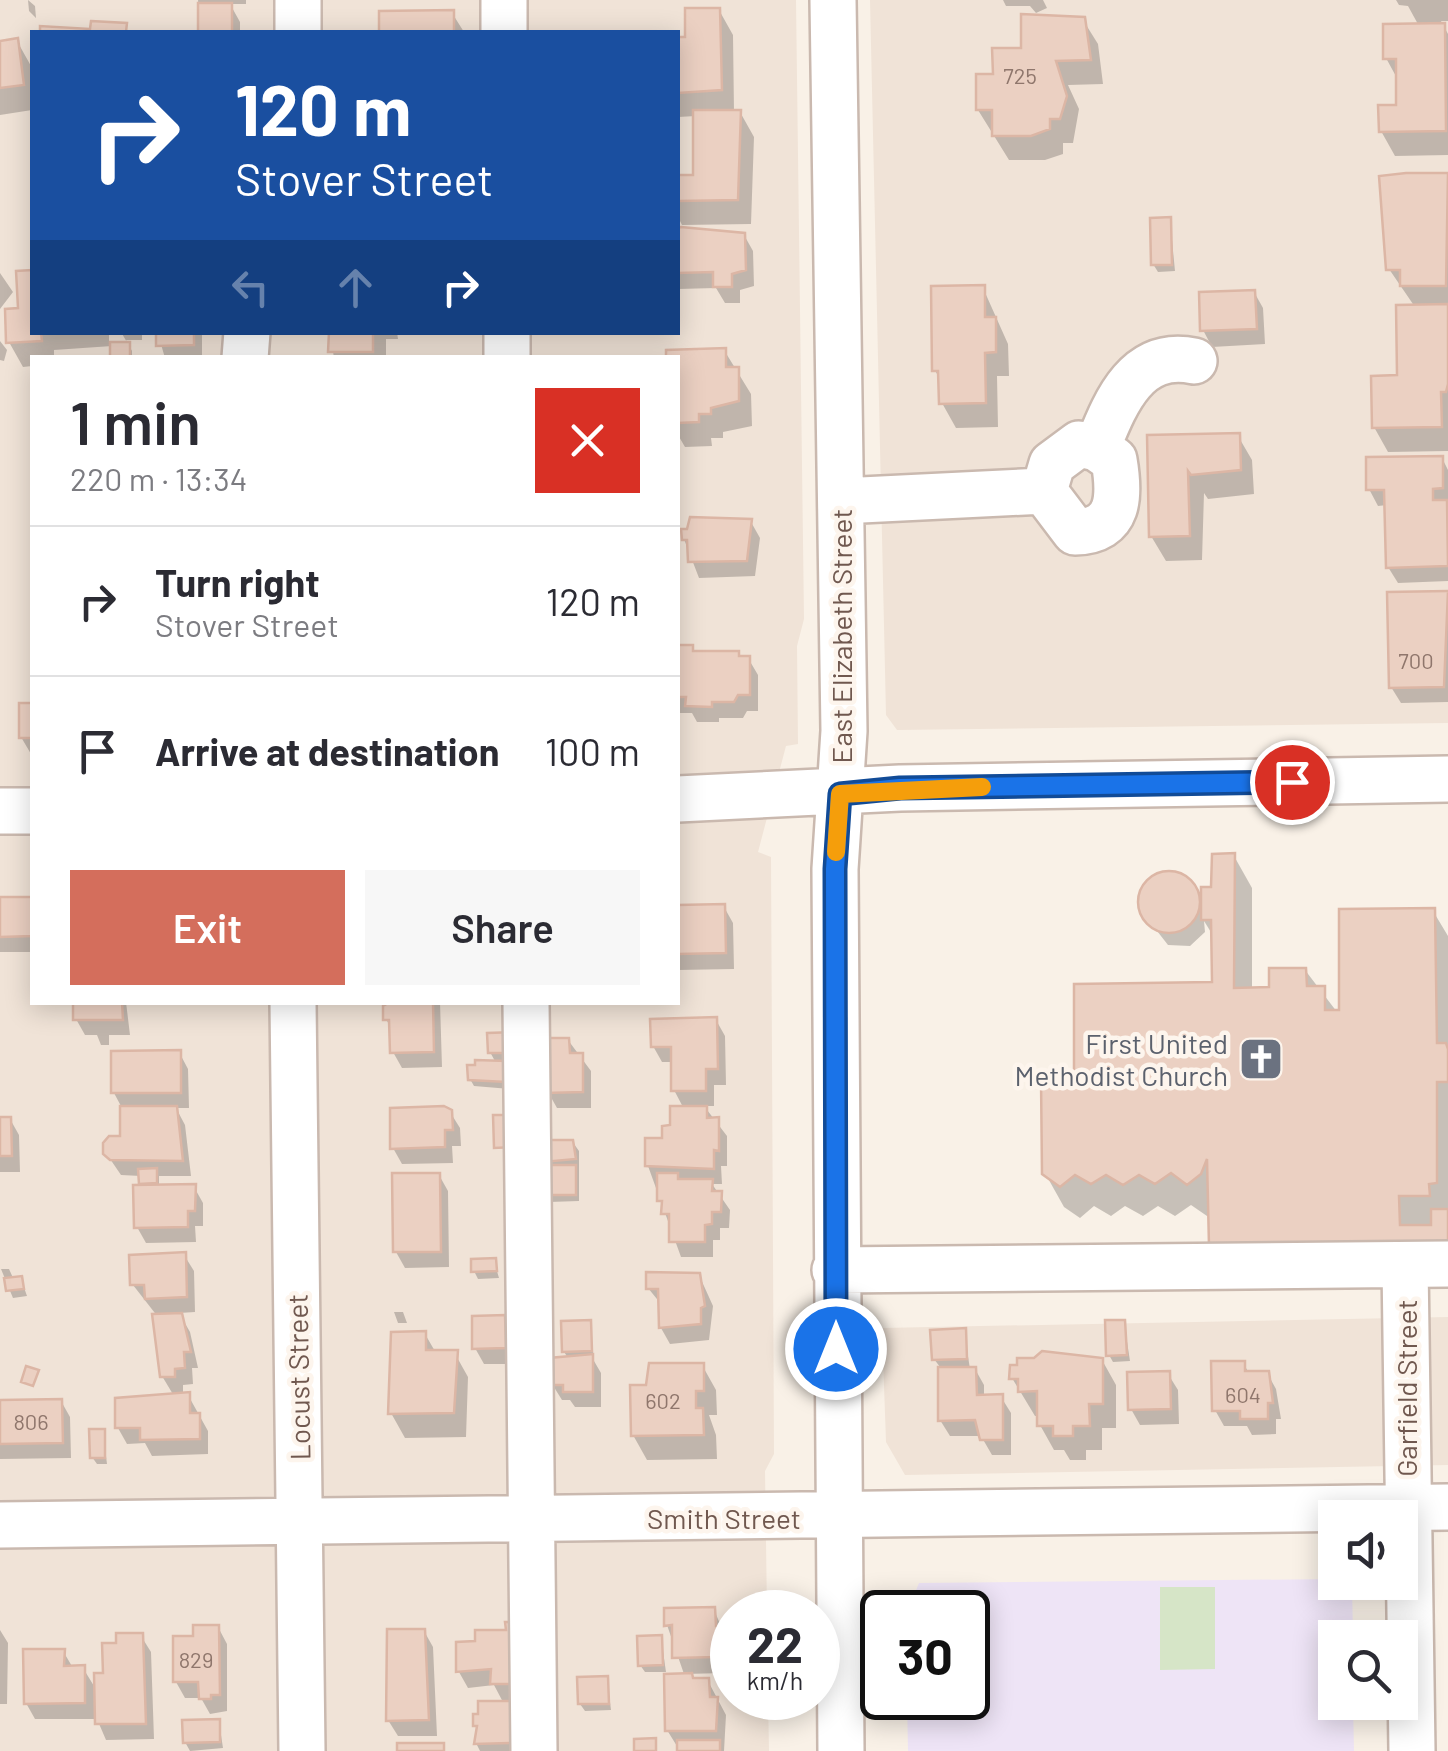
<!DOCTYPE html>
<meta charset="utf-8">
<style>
body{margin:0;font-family:Barlow,sans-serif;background:#f7f7f7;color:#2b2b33;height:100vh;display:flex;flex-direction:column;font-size:38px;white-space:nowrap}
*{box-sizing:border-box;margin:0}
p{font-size:32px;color:#7c7c81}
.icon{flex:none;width:55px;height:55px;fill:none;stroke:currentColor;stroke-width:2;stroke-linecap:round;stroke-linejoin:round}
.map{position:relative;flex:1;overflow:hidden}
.panel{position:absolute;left:30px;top:355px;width:650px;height:650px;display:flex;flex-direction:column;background:#fff;border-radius:0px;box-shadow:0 5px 25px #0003}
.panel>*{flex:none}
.hud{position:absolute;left:30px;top:30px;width:650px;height:305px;border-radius:0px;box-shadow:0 5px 25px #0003;background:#1a4fa0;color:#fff;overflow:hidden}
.controls{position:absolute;left:1318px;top:1500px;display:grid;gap:20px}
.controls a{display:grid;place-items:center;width:100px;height:100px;border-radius:0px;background:#fff;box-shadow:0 5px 25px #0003;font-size:50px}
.speed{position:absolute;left:710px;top:1590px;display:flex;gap:20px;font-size:50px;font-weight:700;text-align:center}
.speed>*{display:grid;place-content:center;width:130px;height:130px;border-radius:50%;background:#fff;box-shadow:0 5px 25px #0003;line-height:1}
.speed small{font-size:25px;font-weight:400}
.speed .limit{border:5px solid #111;border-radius:15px;background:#fff;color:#111}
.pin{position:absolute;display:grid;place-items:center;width:85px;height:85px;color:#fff;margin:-42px;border:5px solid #fff;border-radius:50%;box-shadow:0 2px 10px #0007}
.me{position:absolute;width:110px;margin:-55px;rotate:0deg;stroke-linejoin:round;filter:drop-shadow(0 0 8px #0008)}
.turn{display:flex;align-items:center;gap:35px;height:210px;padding:0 40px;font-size:45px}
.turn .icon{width:130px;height:130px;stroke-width:2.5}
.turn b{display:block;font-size:70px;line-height:85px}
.lanes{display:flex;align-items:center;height:95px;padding:0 40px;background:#0003;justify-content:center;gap:50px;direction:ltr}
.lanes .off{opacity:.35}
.round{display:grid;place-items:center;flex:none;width:105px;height:105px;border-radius:0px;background:#f7f7f7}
.overview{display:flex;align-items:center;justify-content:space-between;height:170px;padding:0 40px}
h1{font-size:60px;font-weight:600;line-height:75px}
.cta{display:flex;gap:20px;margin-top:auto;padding:20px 40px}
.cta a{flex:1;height:115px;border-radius:0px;background:#d46e5c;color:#fff;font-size:40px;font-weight:600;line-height:115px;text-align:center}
.cta a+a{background:#f7f7f7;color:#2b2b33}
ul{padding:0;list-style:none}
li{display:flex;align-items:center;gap:30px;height:150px;padding:0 40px;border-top:2px solid #e1e1e2}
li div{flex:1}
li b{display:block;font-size:38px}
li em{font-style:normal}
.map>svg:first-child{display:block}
</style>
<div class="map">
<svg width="1448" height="1751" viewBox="0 0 1448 1751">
<rect width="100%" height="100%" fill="#f9f1e7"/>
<!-- residential -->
<path fill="#f0e3d7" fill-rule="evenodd" d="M0,0h796l8,619 -7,27 1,98 -12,2 -28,106 13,5 3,597 -9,17 2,141h-35v86h36l1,53h-769zM32,32h646v300h-646zM32,358h646v644h-646z
M870,0h578v723l-551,7 -11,-15z
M1448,1317v148l-543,10 -19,-33 -4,-114z"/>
<!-- education -->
<path fill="#eee4f6" d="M1335,1579l17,4 1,54 -18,1v64l18,1 1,48h-446l-1,-53h61v-86h-61l12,-29z"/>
<!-- green -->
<path fill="#d6e5c7" d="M1160,1587h55v82l-55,1z"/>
<!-- shadow -->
<path fill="#0003" d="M28,0l7,6 1,12 -7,-7z
M198,0h48v4h-16l10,18v10h-39z
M1003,0h40l4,8 -11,5 -6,-7h-24z
M1396,0h52v21h-7l7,13v121l-53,1 -14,-25 18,-24 -1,-27 -12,-22 33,-32 -11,-20 -9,-1z
M719,10l14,25 1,77h6l14,25 -3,87 -69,1 -4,-8v-39l18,-1v-61l-18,1v-78h10z
M452,13l12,19h-82v-18z
M1083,20l15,24 5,40 -35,1 11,24 -6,34h-10v11l-18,6h-36l-31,-50 17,-34 29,-25z
M17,41l14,25 1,44 -32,5v-72z
M1448,175v276l-60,1 -14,-25 26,-49 15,-71 -26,-38 -7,-90z
M1170,220l5,51 -17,1 -5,-8z
M678,232l66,3 9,16 1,35 -14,4v13h-15l-9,-15 -38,1z
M0,273l13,19 -13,17z
M19,273h13v59h77v12h19l-7,-12h81v26h-37l-7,-24h-16v6h-16l6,11v7h-19l-1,-12 -58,4v8h-22v8l-9,1 -14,-25 11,-32z
M983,288l25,56 1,32h-12l1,51 -42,1 -14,-25 -1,-21 -6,-12z
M1254,292l9,16 2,36 -53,3 -9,-17z
M330,332h67l1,7h-12v19h-52z
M0,341l7,9 -3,11 -4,-1z
M724,350l27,44 1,32 -29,6v6h-12l1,8 -27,1 -7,-12v-77z
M1238,436l14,24 2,34 -46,5 -4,-6 -2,67 -36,1 -15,-25 -2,-99z
M1442,458l6,12v111l-50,2 -10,-16 -1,-62 -9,1 -9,-17z
M751,522l9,16 -5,38 -56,2 -15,-39z
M1448,593v109l-47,1 -10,-16 -2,-92z
M692,648l4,6 52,4 10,17v36h-11l-4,7h-24v4h-22l-5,-9h-14v-38z
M32,705v49h-1l-10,-17v-31z
M1234,856l18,32v102l20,-1 33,-19 32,42 96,-101 15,25v339l-237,-62 -4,3 -16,-11 -16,11 -17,-10 -15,10 -18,-10 -14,10 -17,-10 -14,12 -16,-11 -19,-34 32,-97 138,-91 -1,-48 -10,-16 1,11 -15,14 -22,-1 -25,-32v-22l14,-14 17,-3 20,14 10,17z
M0,898l32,1v53h-32z
M678,907h46l9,16 1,46 -56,1z
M76,1002h50l4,33h-21v10h-8l-4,-10h-12l-9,-16z
M393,1002h47l2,65 -40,1 -9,-16 -1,-22 -6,-11z
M716,1020l9,16 1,49h-12v21h-10l23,30v30h-6l1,18h-10l18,26 -1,18h-9v12h-7v17h-32l-33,-91 36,-57 -10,-19v-28h-12l-9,-16z
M490,1036l27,24h-13l6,10v19l-36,-3 -4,-7 26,-16 -6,-11z
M568,1040l23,31v37h-34l-9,-16z
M179,1052l9,17 1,39h-13l9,17 6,51h-32v11h35l9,16v23h-8l1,16 -50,1 -9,-16 6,-40 -2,-11 -20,-1 -15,-22 17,-15 -1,-30 -8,-15z
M450,1112l10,16 1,18h-9l1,17 -51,1 -9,-16z
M0,1119h10l9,16 1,37h-20z
M545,1143l29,1 5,7v50l-30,1z
M439,1175l9,16 1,76 -44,1 -9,-16z
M184,1255l10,16 1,41 -16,1 11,19 8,36h-6l1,16 -10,1v10h5l20,36v23l-56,2 -7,-13 -18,1 -9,-16 56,-32 -12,-20 -4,-59 -25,-32z
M494,1261l5,17 -21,1 -4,-8z
M1,1269h8l5,11 7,-1 6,17 -14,2z
M699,1275l14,31 -4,34 -39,4 -9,-16v-24l-13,-16z
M394,1312h9l4,11h-9z
M504,1318l9,16 1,30h-30l-9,-16z
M590,1322l4,39 7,12v34h-26l-5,-7h-8l-10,-16 17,-25 -5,-7z
M1124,1322l6,39 -17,1 -4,-7z
M964,1331l6,38h5l9,16v12h17l10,16v42h-19l-11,-19h-31l-10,-16v-53l-6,-8z
M425,1334l11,19 18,-1 14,25 -2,60 -61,1 -14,-25z
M1043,1354l59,6 14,25v43h-14v22h-16v10h-16l-6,-10h-10l-14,-25v-9h-5l-23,-38v-12z
M1243,1363l6,10h18l9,16 5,30h-5v15l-24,1 -5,-9h-23l-9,-16z
M702,1365l14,25 1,25h-8l7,20 1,24 -70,1 -14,-25 15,-47z
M1168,1374l10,16 1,34 -39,1 -9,-16z
M61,1401l9,16 1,41 -71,1v-57z
M103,1432l4,32h-10l-5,-7z
M714,1610l15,34 -4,29 -41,1 -17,-49z
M218,1627l9,17v67l-17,3 -9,-16h-16l-9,-16 20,-43z
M0,1630l8,13 -1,61h-7z
M424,1631l9,16 4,89h-39l-10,-16z
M508,1632l12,68h-12l12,20v31h-40l-4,-8 28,-39 -10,-19 -26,3 -9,-16 19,-28z
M141,1636l10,16 3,87 -48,1 -9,-21h-62l-9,-16 37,-52 10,17h10l14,23 21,-46z
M661,1637l5,35h-21l-5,-7z
M607,1678l4,32 -26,1 -5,-7z
M708,1681l18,34 -2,36h-44l-13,-21z
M219,1722l4,26 -33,3 -5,-9z"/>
<!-- building -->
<path fill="#ebd0c2" stroke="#dcb6a5" stroke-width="2.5" d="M198,3h34v29h-34z
M685,8h35l2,82 -44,3v-56h7z
M454,10v22h-75v-21z
M1021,14l64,3 6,43 -35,1 11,35 -7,23h-10v10l-19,7h-39v-26h-16v-36h17l-1,-26h29z
M91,21l36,2 -1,9h-86v-6l50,3z
M1445,23l1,108 -67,1 -1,-27h18v-46h-13v-35z
M18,38l6,47 -24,3v-47z
M693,110h48l-3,90 -60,1v-26h15z
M1406,173h42l-2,113h-46v-16h-14l-7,-94z
M1171,217l1,48h-21l-1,-47z
M681,227l64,6 1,37 -14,4v13h-19v-15l-35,1v-45z
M32,270v62h9l1,9 -36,2 -1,-34 13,-1 -2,-37z
M985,285v32h11v35l-11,1 1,50 -47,1 -1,-33h-6l-1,-85z
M1255,290l2,39 -57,2 -1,-39z
M1448,304v80l-2,8h-5l1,35 -70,1 -1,-52 26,-1 -1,-70z
M156,332h38v13l-38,1z
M329,332h44v20h-45z
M110,342h20v15h-20z
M726,348v19h13v34l-28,7v6h-12v8l-21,1v-65h-12v-8z
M1240,433l1,37 -50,5 -3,-4 2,65 -41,1 -2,-102z
M1443,456v32l-10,1v11h14l1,66 -62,2 -2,-78h-18v-33z
M690,517l62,2 -5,42 -59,1 -1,-22h-5l-1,-11h6z
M1448,591l-4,96 -55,1 -2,-96z
M678,645h15v6h46v5h11v39h-12l-4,7h-22v5l-27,-1 1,-9h-8z
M19,703h13v35h-13z
M1235,853l-1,135 35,-1v-19h37l1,18h18v24h14v-101l96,-1 2,135h9l2,6v33h-11v101l-8,1 1,12h-31l1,29h31v-16h17v33l-239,4 -2,-87 -6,15 -14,11 -16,-12 -16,11 -16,-9 -16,10 -17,-10 -15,9 -16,-9 -15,12 -18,-13 -1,-95 17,-10 16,4v-89l138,-2 -1,-62h-10v-33h10l1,-33z
M1138 902a31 31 0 1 1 62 0a31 31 0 1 1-62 0Z
M0,897h32v39l-32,1z
M725,904l1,49 -48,1v-49z
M73,1002h49l1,18h-50z
M390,1002h43l1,50 -44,1 -1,-33h-6v-14z
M717,1017l1,52h-12v22h-35v-44h-20l-1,-28z
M514,1032v21h-26l-1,-20z
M544,1038h25l1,15h13v39l-38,1z
M181,1050v43h-70v-42z
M475,1060l32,1v21l-39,-2 -1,-15h8z
M120,1106h57l6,55 -73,-1 -7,-6v-11l6,-7h11z
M444,1106l8,4 1,20h-8v17l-55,2v-41z
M670,1106h37v12l12,-1v34l-5,-1v19l-69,-3v-28h17v-12l8,-1z
M493,1115h21l1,32 -21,1z
M0,1117h11l1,39h-12z
M542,1140h31l3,19 -33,3z
M542,1165h34v30h-34z
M157,1168v15l-18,1 -1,-15z
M392,1173h48l1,79h-48z
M657,1173h21v6h35l-1,12h10l-1,21h-9v12l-7,1v17h-36v-28h-8l1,-13h-5z
M196,1184l-1,27h-7v16l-54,1 -1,-43z
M186,1252l1,45 -42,2 -1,-14h-14l-1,-30z
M496,1258l1,13 -26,1v-13z
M646,1272l54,1 5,33 -4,2v16l-42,4 -1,-39h-12z
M22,1276l2,13 -18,2 -2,-13z
M182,1313l9,39h-7l1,16 -10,1v8h-15l-8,-63z
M505,1315l1,33 -34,1v-33z
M591,1320l1,31 -30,1 -1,-31z
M1105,1320h20l2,35 -21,1z
M966,1328l1,31 -35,1 -2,-30z
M426,1331v19h32l-4,63 -66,1 3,-82z
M1042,1351l61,7v46h-14l1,22h-17v10h-20v-10h-16v-35l-19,1v-13h-9l1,-14h7v-7h17z
M593,1354v38h-30v-7h-13l-1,-27z
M1211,1361h34v10h24l4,32h-5v16h-28v-8h-28z
M649,1363h55v28h-8v17h7l1,27 -73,1 -1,-51h16z
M26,1366l13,4 -6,16 -12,-4z
M938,1367h38l1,28 26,-1v46h-23l-5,-20 -37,1z
M1170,1371l1,38 -43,1 -1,-38z
M190,1392v21h10v26l-60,1v-12h-25v-30z
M62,1399l1,44 -63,1v-44z
M89,1429h16v29h-15z
M715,1607l1,19h5l-4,31 -45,1v-33l-8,1v-18z
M505,1622h17l-10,62h-22l1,-15 -35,3v-30l19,-1v-11h31z
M193,1625h26l1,70h-9v4h-12l-1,-17h-25v-46h20z
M387,1629h38l4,91 -43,1z
M116,1633h27l3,91h-51l-1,-51h9l-1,-30h14z
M662,1635l1,30 -25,1 -1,-30z
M23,1649h42l-1,17 21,-1v38l-61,1z
M692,1673l1,5h16l1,19h8l-2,34h-51l-1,-57z
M608,1676l1,28h-31l-1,-27z
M478,1701h34l1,42 -39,1 3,-18h-4v-12h5z
M220,1719v23l-37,1 -1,-23z
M656,1738v13h-22v-12z
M677,1740h43v11h-43z
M397,1743h47v8h-47z"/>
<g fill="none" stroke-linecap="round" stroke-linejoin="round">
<defs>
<path id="minor" d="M298,0v32
M504,0v32
M833,0l11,731 -9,138 6,882
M507,332v26
M245,358l2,-26
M1097,448c18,-44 38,-99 97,-87
M841,501l203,-10 31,41c46,-1 45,-37 39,-72l-17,-12 -18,-4 -27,20 -8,27
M678,799l222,-11 548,-9
M0,811h32
M293,1002l9,749
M526,1002l8,749
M1405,1265l7,486
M835,1270l613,-6
M0,1525l1448,-18"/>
</defs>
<!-- minor casing -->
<use href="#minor" stroke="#cab9af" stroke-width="50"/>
<!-- minor -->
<use href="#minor" stroke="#fff" stroke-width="45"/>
</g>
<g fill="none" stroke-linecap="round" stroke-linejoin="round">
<defs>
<path id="route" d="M836,1349l-1,-480 5,-75 60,-6 392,-6"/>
</defs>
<!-- route casing -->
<use href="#route" stroke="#114b97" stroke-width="25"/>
<!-- route -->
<use href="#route" stroke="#1a73e8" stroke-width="18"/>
<!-- slow -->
<path stroke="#f59e0b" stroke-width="18" d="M836,852l4,-58 142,-7"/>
</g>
<!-- icons -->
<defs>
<symbol id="church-square" viewBox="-11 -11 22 22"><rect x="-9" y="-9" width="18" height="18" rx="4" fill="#6b7280" stroke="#fdf5ed"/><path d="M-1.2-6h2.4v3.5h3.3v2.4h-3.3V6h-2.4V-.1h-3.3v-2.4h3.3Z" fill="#fff"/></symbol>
</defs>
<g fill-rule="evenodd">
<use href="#church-square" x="1236" y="1034" width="50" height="50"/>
</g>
<g text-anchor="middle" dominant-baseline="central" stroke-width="9" stroke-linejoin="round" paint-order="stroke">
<!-- number labels -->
<g font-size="22" fill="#8f766c">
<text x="1020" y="75">725</text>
<text x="1416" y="660">700</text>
<text x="1243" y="1394">604</text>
<text x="663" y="1400">602</text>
<text x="31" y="1421">806</text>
<text x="196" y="1659">829</text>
</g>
<!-- street labels -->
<g font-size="28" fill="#70584f" stroke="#fdf5ed">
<text transform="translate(841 636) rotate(-90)">East Elizabeth Street</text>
<text transform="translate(298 1377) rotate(-91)">Locust Street</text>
<text transform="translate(1406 1388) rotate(-90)">Garfield Street</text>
<text x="724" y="1518">Smith Street</text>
</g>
<!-- worship labels -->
<g font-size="28" fill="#5b616d" stroke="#fdf5ed" text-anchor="end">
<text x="1228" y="1043">First United<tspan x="1228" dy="32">Methodist Church</tspan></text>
</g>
</g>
</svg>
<div class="controls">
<a><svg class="icon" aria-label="sound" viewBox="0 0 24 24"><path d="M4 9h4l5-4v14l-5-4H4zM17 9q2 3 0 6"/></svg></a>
<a><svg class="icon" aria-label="search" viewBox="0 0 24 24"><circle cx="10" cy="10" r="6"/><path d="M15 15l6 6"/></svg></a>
</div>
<div class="speed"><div>22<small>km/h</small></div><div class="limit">30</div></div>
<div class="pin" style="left:1292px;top:782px;background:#d93025"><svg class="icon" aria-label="arrive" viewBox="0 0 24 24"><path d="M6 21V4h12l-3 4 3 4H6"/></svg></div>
<svg class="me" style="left:836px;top:1349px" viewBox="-20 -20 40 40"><circle r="17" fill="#1a73e8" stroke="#fff" stroke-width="3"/><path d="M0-11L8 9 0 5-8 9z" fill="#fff"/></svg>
<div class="hud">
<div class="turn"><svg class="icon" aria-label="right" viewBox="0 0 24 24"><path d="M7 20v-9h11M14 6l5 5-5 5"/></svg><div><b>120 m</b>Stover Street</div></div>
<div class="lanes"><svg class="icon off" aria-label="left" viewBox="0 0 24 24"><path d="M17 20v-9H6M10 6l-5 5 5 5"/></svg><svg class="icon off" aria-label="ahead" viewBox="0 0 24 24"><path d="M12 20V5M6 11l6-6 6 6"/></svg><svg class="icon" aria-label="right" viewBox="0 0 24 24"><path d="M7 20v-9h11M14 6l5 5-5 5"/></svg></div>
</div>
<section class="panel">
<div class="overview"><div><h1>1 min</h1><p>220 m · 13:34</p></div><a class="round" style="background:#d93025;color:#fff"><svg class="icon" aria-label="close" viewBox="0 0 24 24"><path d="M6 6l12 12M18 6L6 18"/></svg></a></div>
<ul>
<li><svg class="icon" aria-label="right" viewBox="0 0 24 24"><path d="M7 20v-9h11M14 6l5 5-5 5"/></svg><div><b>Turn right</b><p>Stover Street</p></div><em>120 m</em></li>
<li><svg class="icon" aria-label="arrive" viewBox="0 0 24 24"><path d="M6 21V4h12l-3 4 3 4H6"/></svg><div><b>Arrive at destination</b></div><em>100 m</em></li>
</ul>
<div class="cta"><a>Exit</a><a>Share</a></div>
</section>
</div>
